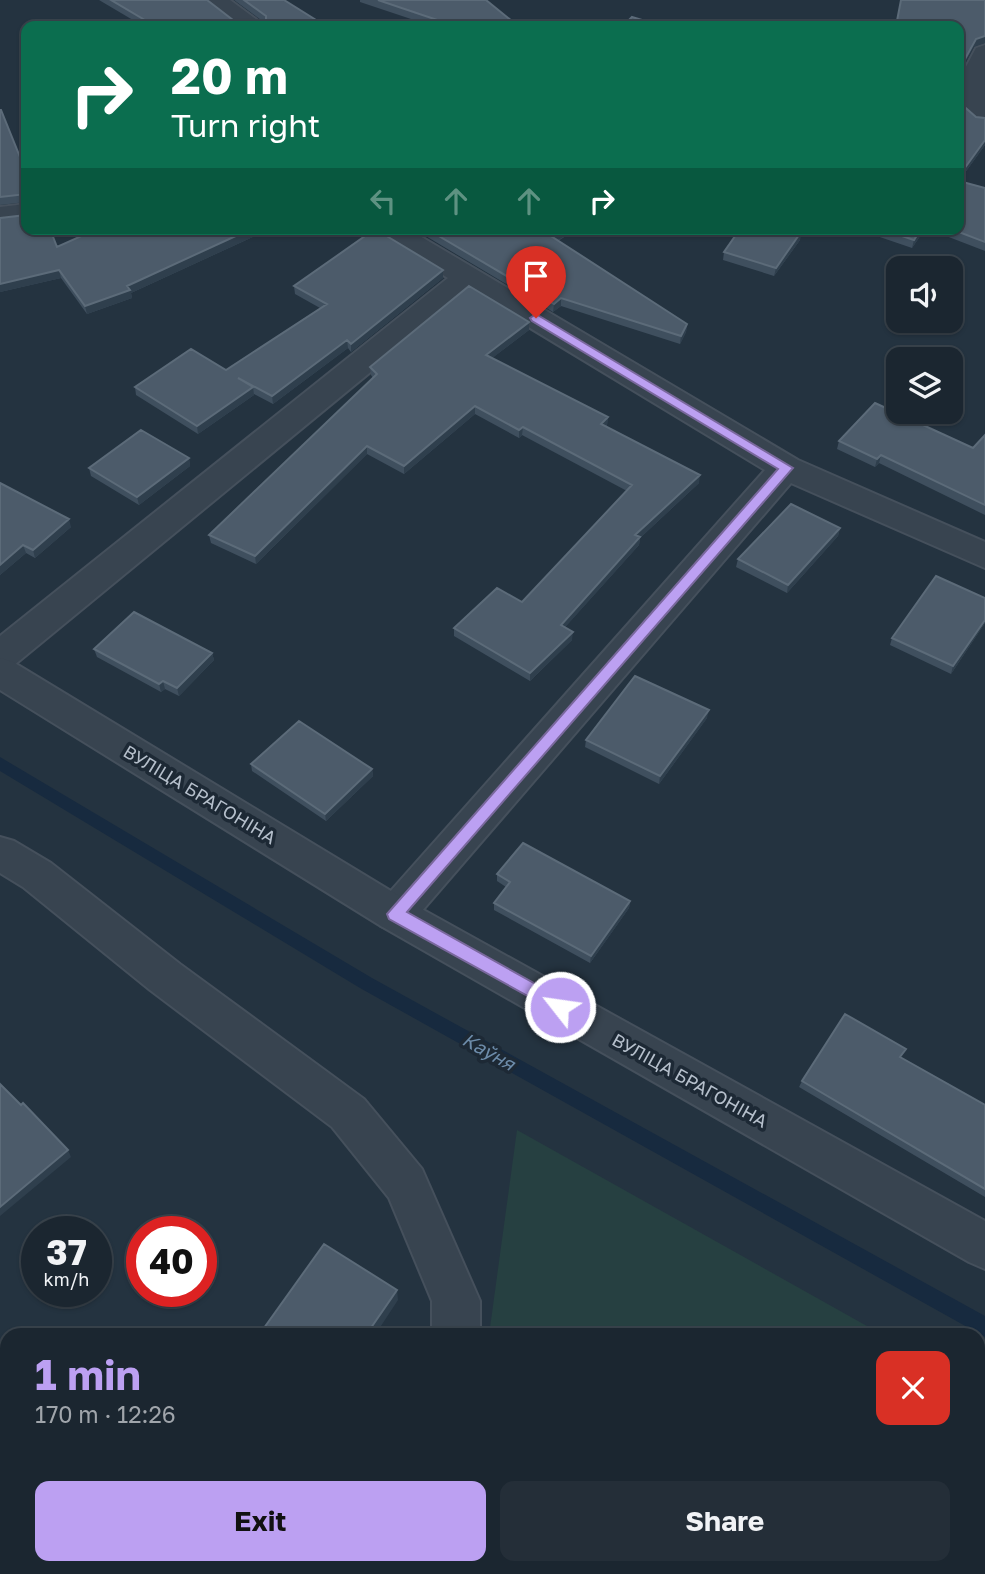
<!DOCTYPE html>
<meta charset="utf-8">
<style>
body{margin:0;font-family:"Golos Text",sans-serif;background:#242e38;color:#f1f3f6;height:100vh;display:flex;flex-direction:column;font-size:26px;white-space:nowrap}
*{box-sizing:border-box;margin:0}
p{font-size:23px;color:#a0a5ab}
.icon{flex:none;width:38px;height:38px;fill:none;stroke:currentColor;stroke-width:2;stroke-linecap:round;stroke-linejoin:round}
.map{position:relative;flex:1;overflow:hidden}
.details{position:absolute;left:0px;top:1328px;width:985px;height:247px;display:flex;flex-direction:column;background:#1b2630;border-radius:21px 21px 0 0;box-shadow:0 2px 5px #0004,0 0 0 2px #39434c}
.details>*{flex:none}
.guide{position:absolute;left:21px;top:21px;width:943px;height:214px;border-radius:14px;box-shadow:0 2px 5px #0004,0 0 0 2px #39434c;background:#0b6e4f;color:#fff;overflow:hidden}
.controls{position:absolute;left:886px;top:256px;display:grid;gap:14px}
.controls a{display:grid;place-items:center;width:77px;height:77px;border-radius:14px;background:#1b2630;box-shadow:0 2px 5px #0004,0 0 0 2px #39434c;font-size:35px}
.speed{position:absolute;left:21px;top:1216px;display:flex;gap:14px;font-size:35px;font-weight:700;text-align:center}
.speed>*{display:grid;place-content:center;width:91px;height:91px;border-radius:50%;background:#1b2630;box-shadow:0 2px 5px #0004,0 0 0 2px #39434c;line-height:1}
.speed small{font-size:18px;font-weight:400}
.speed .limit{border:10px solid #d22;background:#fff;color:#111}
.pin{position:absolute;display:grid;place-items:center;width:60px;height:60px;color:#fff;margin:-72px -30px;border-radius:50% 50% 50% 0;rotate:-45deg;box-shadow:0 0 7px #0007}
.pin .icon{rotate:45deg}
.me{position:absolute;width:77px;margin:-38px;rotate:300deg;stroke-linejoin:round;filter:drop-shadow(0 0 5px #0008)}
.turn{display:flex;align-items:center;gap:24px;height:147px;padding:0 35px;font-size:32px}
.turn .icon{width:91px;height:91px;stroke-width:2.5}
.turn b{display:block;font-size:49px;line-height:60px}
.lanes{display:flex;align-items:center;height:66px;padding:0 35px;background:#0003;justify-content:center;gap:35px;direction:ltr}
.lanes .off{opacity:.35}
.round{display:grid;place-items:center;flex:none;width:74px;height:74px;border-radius:14px;background:#242e38}
.overview{display:flex;align-items:center;justify-content:space-between;height:119px;padding:0 35px}
h1{font-size:42px;font-weight:700;line-height:52px;color:#bca0f2}
.primary-button{display:flex;gap:14px;margin-top:auto;padding:14px 35px}
.primary-button a{flex:1;height:80px;border-radius:14px;background:#bca0f2;color:#111;font-size:28px;font-weight:700;line-height:80px;text-align:center}
.primary-button a+a{background:#242e38;color:#f1f3f6}
.map>svg:first-child{display:block}
</style>
<div class="map">
<svg width="985" height="1574" viewBox="0 0 985 1574">
<rect width="100%" height="100%" fill="#243340"/>
<!-- green -->
<path fill="#264041" d="M517,1130l366,205h-394z
M978,1389l7,4v100l-7,-3z
M459,1568h199l-5,6h-195z"/>
<g fill="none" stroke-linecap="round" stroke-linejoin="round">
<!-- stream -->
<path fill="#172a3f" fill-rule="evenodd" d="M0,757l372,221 613,338v21l-625,-349 -360,-217z"/>
<defs>
<path id="service" d="M978,1517l7,3v48l-7,-3z
M681,1568h45l-2,6h-45z"/>
<path id="minor" d="M201,0h29l35,26h-29z
M985,45v80l-9,-2 -17,-15v-28l17,-32z
M26,204v17l-26,4v-18z
M373,229h35l390,231 187,82v26l-194,-85 -382,443 -14,5 -14,-5 -6,-12 6,-12 384,-432 -296,-179 -456,375 -13,4v-34l448,-358 -71,-43z
M0,837l14,4 37,22 129,101 184,135 58,70 58,132v34h-48v-34l-43,-103 -57,-71 -182,-137 -127,-103 -23,-14z
M0,1473l7,3v52l-7,-3z
M124,1568h63l2,6h-63z
M392,1568h52l-2,6h-52z"/>
<path id="tertiary" d="M0,658l13,4 396,240 576,319v48l-16,-7 -588,-336 -381,-236z"/>
</defs>
<!-- service casing -->
<use href="#service" stroke="#45505c" stroke-width="3"/>
<!-- minor casing -->
<use href="#minor" stroke="#45505c" stroke-width="4"/>
<!-- tertiary casing -->
<use href="#tertiary" stroke="#45505c" stroke-width="4"/>
<!-- service -->
<use href="#service" fill="#384450" fill-rule="evenodd"/>
<!-- minor -->
<use href="#minor" fill="#384450" fill-rule="evenodd"/>
<!-- tertiary -->
<use href="#tertiary" fill="#384450" fill-rule="evenodd"/>
</g>
<!-- wall -->
<path fill="#3f4f5e" d="M99,0h108l26,20h28l-27,-20h50l40,26h-181z
M360,0h126l32,26h-86l-72,-24z
M959,102l17,15 9,1v27l-26,36 26,7v63l-57,-22h31z
M0,110l57,137 40,-18h173l-139,64 1,5 -45,16 -26,-36 -61,14v-74l26,-3v-13l-26,3z
M414,229h160v2l-16,10 129,83 -1,8 -6,12 -119,-38 -8,6z
M872,229h53l-13,19 -41,-14z
M801,232l-1,8 -26,36 -51,-16 1,-8z
M443,270v8l-92,74 -3,-4 -75,56 -19,-10v1l-56,39 -62,-39 -1,-8 91,-17 94,-62 -25,-14 -1,-8z
M529,322v8l-37,28 116,59 -1,8 -1,2 93,56 -59,55 -1,7 -74,82 7,13 -42,41 -76,-45v-8l68,-26 105,-111 -105,-56 -3,3 -44,-24 -71,60 -37,-20 -111,110 -45,-21 -2,-8 164,-157 -2,-3 -1,-8z
M985,435v80l-106,-52 -4,4 -38,-18 2,-8 134,7z
M189,458l1,8 -51,39 -48,-29 -2,-8z
M0,483l71,44 -36,31 -9,-5 -26,22z
M840,528l-2,8 -51,57 -51,-26 2,-8z
M985,598v25l-34,51 -61,-29 2,-7z
M94,649l118,4 2,7 -35,36 -14,-7 -4,3 -64,-35z
M707,718l-48,66 -74,-37 1,-7z
M251,764l121,5 1,7 -47,45 -74,-50z
M497,874l133,27 -1,7 -39,55 -96,-53v-7l12,-16 -9,-6z
M901,1058l84,47v92l-186,-110 3,-6z"/>
<!-- shaded-wall -->
<path fill="#2f3f4d" d="M985,36v7l-11,4 -15,27v-4l17,-31z
M985,140v5l-26,36v-5z
M251,229h19l-139,64 1,5 -45,16 -2,-8 42,-20z
M564,229h10v2l-23,13v-8z
M921,229h4l-13,19 2,-8z
M801,232l-1,8 -26,36 2,-8z
M59,270l2,8 -61,14v-8z
M443,270v8l-92,74v-8z
M561,298v8l-8,6 1,-8z
M529,322v8l-43,33v-8z
M687,324l-1,8 -6,12 1,-8z
M347,340l1,8 -75,56 -1,-8z
M253,387l1,8 -56,39 -1,-8z
M475,406v8l-71,60v-8z
M608,417l-1,8 -7,7 1,-8z
M523,427l-1,8 -3,3v-8z
M367,446v8l-111,110 -1,-8z
M881,455l-2,8 -4,4 2,-8z
M189,458l1,8 -51,39 -2,-8z
M700,475l-1,8 -59,55 -1,7 -79,88 1,-8 74,-90z
M69,519l2,8 -36,31 -2,-8z
M840,528l-2,8 -51,57 1,-8z
M23,545l3,8 -26,22v-10z
M985,620v3l-34,51 2,-8z
M573,632l-1,8 -42,41v-8z
M212,653l2,7 -35,36 -2,-8z
M163,681l2,8 -4,3 -2,-8z
M709,710l-2,8 -48,66 1,-8z
M372,769l1,7 -47,45 -1,-7z
M630,901l-1,7 -39,55 1,-7z
M68,1150l3,7 -71,59v-9z
M397,1290l1,10 -23,35h-9z"/>
<!-- building -->
<path fill="#4c5b6a" stroke="#5c6b79" stroke-width="2" d="M111,0h96l26,20h33v-4l-22,-16h40l40,25 -169,1z
M378,0h108l32,26h-63z
M901,0h84v36l-9,3 -17,31v-44h-63z
M632,17l30,9h-39z
M959,91v11l17,15 9,1v22l-26,36z
M0,110h1l25,62v57h24l7,18 40,-18h154l-124,57 3,4 -45,16 -26,-36 -59,14v-66l26,-3v-21l-26,3z
M959,181l26,7v54l-34,-13h8z
M375,229l68,41 -92,74 -4,-4 -75,56 -34,-18 15,9 -56,39 -62,-39 56,-38 35,21 101,-66 -33,-18z
M427,229h137l-13,7 136,88 -6,12 -120,-38 -7,6z
M740,229h52l9,3 -25,36 -52,-16z
M881,229h40l-7,11z
M469,286l60,36 -43,33 122,62 -7,7 99,51 -65,60 5,2 -79,88 12,7 -43,41 -76,-45 43,-40 25,14 110,-117 -109,-58 -4,3 -44,-24 -71,60 -37,-20 -112,110 -46,-21 168,-161 -7,-7z
M875,403l98,45 12,-13v70l-104,-50 -4,4 -38,-18z
M141,430l48,28 -52,39 -48,-29z
M0,483l69,36 -36,31 -10,-5 -23,20z
M791,504l49,24 -52,57 -50,-26z
M936,576l49,22v22l-32,46 -61,-28z
M134,612l78,41 -35,35 -14,-7 -4,3 -65,-35z
M635,676l74,34 -49,66 -74,-36z
M299,721l73,48 -47,45 -74,-50z
M523,843l107,58 -39,55 -97,-53 16,-21 -13,-8z
M845,1014l61,35 -6,8 85,48v84l-183,-108z
M0,1084l21,21 2,-2 45,47 -68,57z
M324,1244l73,46 -31,45h-107z"/>
<!-- route -->
<path fill="#bca0f2" stroke="#7a689d" stroke-width="2" d="M536,314l257,154 -386,444 159,89 3,6 -3,5 -6,2 -171,-95 -2,-5 391,-445 -246,-148 -2,-3z"/>
<g text-anchor="middle" dominant-baseline="central" stroke-width="7" stroke-linejoin="round" paint-order="stroke">
<!-- street labels -->
<g font-size="18" fill="#b5bfcb" stroke="#1d2935">
<text transform="translate(200 794) rotate(31)">ВУЛІЦА БРАГОНІНА</text>
<text transform="translate(690 1080) rotate(29)">ВУЛІЦА БРАГОНІНА</text>
</g>
<!-- water labels -->
<g font-size="19" font-style="italic" fill="#6d8caa" stroke="#1d2935">
<text transform="translate(489 1051) rotate(29)">Каўня</text>
</g>
</g>
</svg>
<div class="controls">
<a><svg class="icon" aria-label="sound" viewBox="0 0 24 24"><path d="M4 9h4l5-4v14l-5-4H4zM17 9q2 3 0 6"/></svg></a>
<a><svg class="icon" aria-label="layers" viewBox="0 0 24 24"><path d="M12 4l9 5-9 5-9-5zM3 14l9 5 9-5"/></svg></a>
</div>
<div class="speed"><div>37<small>km/h</small></div><div class="limit">40</div></div>
<div class="pin" style="left:536px;top:318px;background:#d93025"><svg class="icon" aria-label="arrive" viewBox="0 0 24 24"><path d="M6 21V4h12l-3 4 3 4H6"/></svg></div>
<svg class="me" style="left:560px;top:1007px" viewBox="-20 -20 40 40"><circle r="17" fill="#bca0f2" stroke="#fff" stroke-width="3"/><path d="M0-11L8 9 0 5-8 9z" fill="#fff"/></svg>
<div class="guide">
<div class="turn"><svg class="icon" aria-label="right" viewBox="0 0 24 24"><path d="M7 20v-9h11M14 6l5 5-5 5"/></svg><div><b>20 m</b>Turn right</div></div>
<div class="lanes"><svg class="icon off" aria-label="left" viewBox="0 0 24 24"><path d="M17 20v-9H6M10 6l-5 5 5 5"/></svg><svg class="icon off" aria-label="ahead" viewBox="0 0 24 24"><path d="M12 20V5M6 11l6-6 6 6"/></svg><svg class="icon off" aria-label="ahead" viewBox="0 0 24 24"><path d="M12 20V5M6 11l6-6 6 6"/></svg><svg class="icon" aria-label="right" viewBox="0 0 24 24"><path d="M7 20v-9h11M14 6l5 5-5 5"/></svg></div>
</div>
<section class="details">
<div class="overview"><div><h1>1 min</h1><p>170 m · 12:26</p></div><a class="round" style="background:#d93025;color:#fff"><svg class="icon" aria-label="close" viewBox="0 0 24 24"><path d="M6 6l12 12M18 6L6 18"/></svg></a></div>
<div class="primary-button"><a>Exit</a><a>Share</a></div>
</section>
</div>
